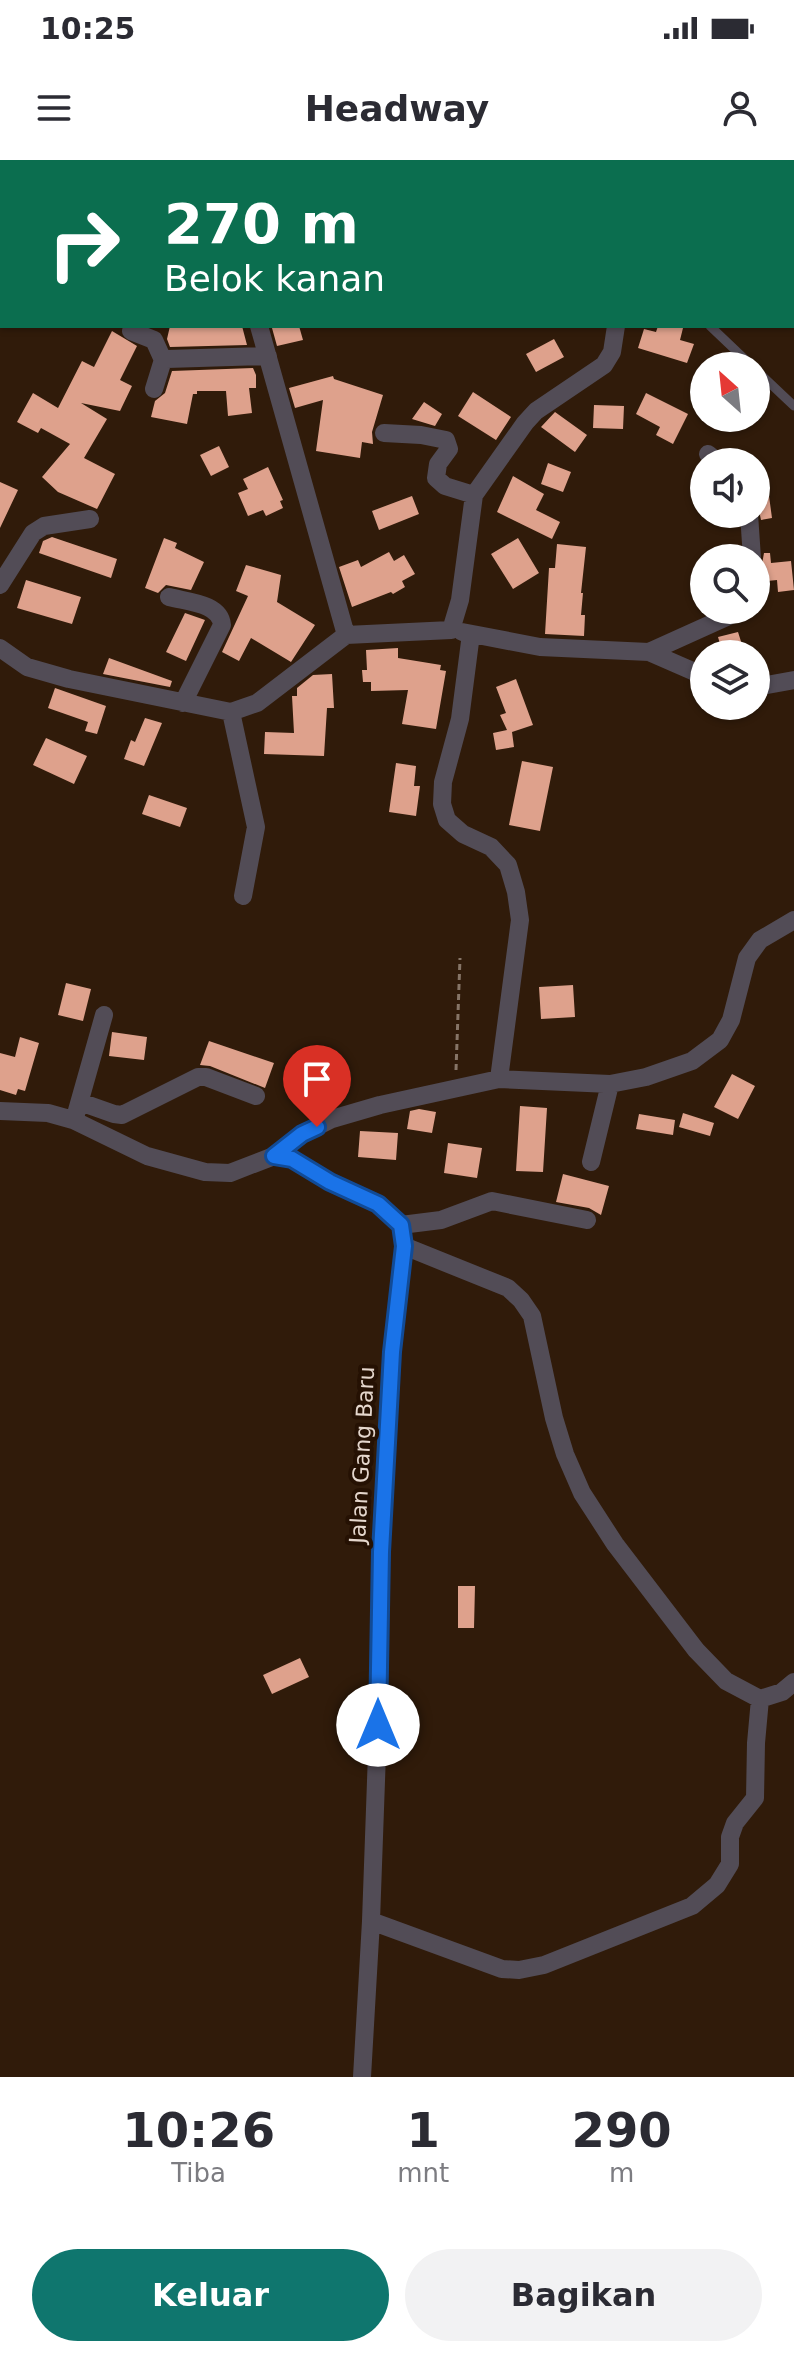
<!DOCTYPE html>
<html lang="id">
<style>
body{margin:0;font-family:"DejaVu Sans",sans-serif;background:#f2f2f3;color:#2b2b33;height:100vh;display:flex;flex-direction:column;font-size:30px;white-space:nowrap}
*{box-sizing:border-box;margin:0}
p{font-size:26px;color:#7c7c81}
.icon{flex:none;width:44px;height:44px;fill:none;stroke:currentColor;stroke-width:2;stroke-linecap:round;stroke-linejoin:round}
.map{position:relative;height:1917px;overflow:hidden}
.drawer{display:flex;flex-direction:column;background:#fff;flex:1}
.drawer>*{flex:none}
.top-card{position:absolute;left:0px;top:0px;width:794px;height:168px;box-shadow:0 2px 6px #0004;background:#0b6e4f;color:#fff;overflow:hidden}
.needle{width:52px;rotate:333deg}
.fabs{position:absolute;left:690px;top:192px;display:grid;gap:16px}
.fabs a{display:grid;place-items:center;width:80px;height:80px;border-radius:50%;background:#fff;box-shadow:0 2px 6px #0004;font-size:40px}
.pin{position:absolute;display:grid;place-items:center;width:68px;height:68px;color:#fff;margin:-82px -34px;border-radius:50% 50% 50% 0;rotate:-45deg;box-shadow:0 0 8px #0007}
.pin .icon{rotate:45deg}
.me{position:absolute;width:88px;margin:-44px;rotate:0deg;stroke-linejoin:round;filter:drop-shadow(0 0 6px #0008)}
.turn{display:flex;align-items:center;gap:28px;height:168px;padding:0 32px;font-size:36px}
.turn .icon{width:104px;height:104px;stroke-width:2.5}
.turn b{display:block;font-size:56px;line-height:68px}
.eta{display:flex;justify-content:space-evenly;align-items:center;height:136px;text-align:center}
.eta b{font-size:48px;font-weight:600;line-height:56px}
.button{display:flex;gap:16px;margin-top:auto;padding:16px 32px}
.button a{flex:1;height:92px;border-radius:48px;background:#0f766e;color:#fff;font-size:32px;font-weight:600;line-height:92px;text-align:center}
.button a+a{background:#f2f2f3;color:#2b2b33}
.status{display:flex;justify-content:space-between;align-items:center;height:56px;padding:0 40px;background:#fff;direction:ltr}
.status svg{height:22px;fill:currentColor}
header{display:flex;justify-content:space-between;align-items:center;height:104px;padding:0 32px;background:#fff;font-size:36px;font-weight:600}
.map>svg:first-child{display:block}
</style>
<div class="status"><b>10:25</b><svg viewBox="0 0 49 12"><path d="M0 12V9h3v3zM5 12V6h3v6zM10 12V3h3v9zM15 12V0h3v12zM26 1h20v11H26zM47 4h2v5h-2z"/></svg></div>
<header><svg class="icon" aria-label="menu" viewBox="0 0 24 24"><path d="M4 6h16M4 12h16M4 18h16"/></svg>Headway<svg class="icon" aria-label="person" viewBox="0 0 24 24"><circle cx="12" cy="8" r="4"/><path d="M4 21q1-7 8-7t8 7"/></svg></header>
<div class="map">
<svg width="794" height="1917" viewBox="0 0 794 1917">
<rect width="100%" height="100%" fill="#301b0a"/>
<!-- building -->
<path fill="#dea18c" d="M170,166h72l5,19 -77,2 -3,-8z
M281,166h18l4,14 -26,6 -5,-18z
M658,166l25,2 -3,12 14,4 -7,19 -49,-15 6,-19 12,3z
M112,171l25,15 -17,34 12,6 -12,25 -39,-8 26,16 -23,39 31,16 -18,35 -39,-17 -16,-15 28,-33 -29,-16 -3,5 -21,-11 16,-29 25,15 24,-47 12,6z
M554,179l10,18 -28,15 -10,-18z
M253,208l3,7v13h-7l3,25 -24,3 -2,-25h-29v3h-4l-6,30 -36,-7 4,-16 10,-8 7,-22z
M333,216l1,3 49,16 -11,37 1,12 -11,-2 -2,16 -44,-7 7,-51 -28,8 -6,-20z
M473,232l38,25 -15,23 -38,-24z
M646,233l42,21 -15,30 -17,-9 4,-8 -24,-13z
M424,242l18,12 -7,12 -23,-7z
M594,245l30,1 -1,23 -30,-1z
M555,252l32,23 -12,17 -34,-25z
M219,286l10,21 -18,9 -11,-21z
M548,303l23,9 -8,20 -22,-8z
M268,307l15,33 -3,1 3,7 -17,8 -3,-6 -15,6 -10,-23 10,-4 -5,-10z
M513,316l31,18 -8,16 24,12 -8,17 -55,-27z
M0,322l18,8 -18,38z
M412,336l7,18 -40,16 -7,-19z
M769,336l3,22 -11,2 -5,-23z
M52,377l65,22 -6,19 -72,-25 4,-12z
M164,378l13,5 -2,5 29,14 -13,28 -25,-5 -8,8 -13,-5z
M518,378l21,35 -26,16 -22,-35z
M557,384l29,3 -5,46h2l-2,22h4l-1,21 -39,-2 4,-66h6z
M389,392l5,9 10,-6 11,19 -13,7 3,6 -12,7 -2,-2 -39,15 -13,-40 19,-7 3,7z
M764,393h6l1,10 20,-2 3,29 -16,2 -1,-12 -20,2 -1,-13 6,-5z
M246,405l35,10 -4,27 38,23 -24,37 -40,-24 -12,23 -17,-9 26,-56 -12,-5z
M26,420l55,17 -9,27 -55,-16z
M185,453l20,7 -19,41 -20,-9z
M738,472l7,22h-22l-5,-17z
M398,488v10l43,7 -1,5 6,1 -10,58 -34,-5 6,-34 -37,1v-9h-8l-1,-12h5l-1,-20z
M109,498l63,23 -2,6 -67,-13z
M332,514l2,34h-7l-3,48 -60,-2 1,-22 29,1 -2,-37h5v-8l16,-13z
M516,519l17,46 -21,7 2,15 -18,3 -3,-17 14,-3 -7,-15 6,-2 -10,-26z
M55,528l51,18 -9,28 -12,-3 3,-9 -40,-14z
M145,558l17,5 -18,43 -20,-7 7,-19 4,2z
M46,578l41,18 -13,28 -41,-19z
M522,601l31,6 -13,64 -31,-6z
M396,603l20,3 -2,20h6l-4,30 -27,-4z
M149,635l38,13 -7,19 -38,-13z
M66,823l25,6 -8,32 -25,-6z
M573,825l2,32 -34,2 -2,-32z
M112,872l35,5 -3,23 -35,-4z
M20,877l19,6 -14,48 -7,-2 -2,6 -16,-5v-37l15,4z
M209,881l65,22 -9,25 -55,-22 -10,-1z
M732,914l23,12 -17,33 -24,-12z
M520,946l27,2 -4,64 -27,-1z
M419,949l17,3 -4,21 -25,-4 3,-18z
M683,953l31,10 -4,13 -31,-9z
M639,954l36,6 -2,15 -37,-6z
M360,971l38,2 -2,27 -38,-3z
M448,983l34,5 -5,30 -33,-5z
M563,1014l46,12 -8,29 -12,-7 -33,-6z
M458,1426h17l-1,42h-16z
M300,1498l9,19 -37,17 -9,-19z"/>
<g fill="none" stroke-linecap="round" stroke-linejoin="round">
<!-- path -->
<path stroke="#867567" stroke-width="3" stroke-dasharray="6 4" stroke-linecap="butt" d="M456,910l4,-112"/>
<!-- service -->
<path stroke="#524c56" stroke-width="9" d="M710,166l42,40
M756,210l38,36"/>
<!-- minor -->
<path stroke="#524c56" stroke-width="18" d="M216,0v2
M453,0l23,2
M100,2l1,-2
M320,2v-2
M495,2v-2
M680,2l1,-2
M792,78l2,1
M259,166l87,309
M131,171l23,9 9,20
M154,229l8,-26 5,-4 101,-3
M384,273l37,2 25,5 3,9 -11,15 -2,14 9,8 29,9
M708,294l10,8
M749,354l3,44
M0,425l33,-52 11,-7 46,-7
M169,437c18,5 51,6 53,28l-39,78
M462,472l78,15 109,5 55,24
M471,474l-11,85 -17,63 -1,22 5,16 16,14 28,13 17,18 8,27 4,28 -21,159
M0,488l27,19 42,12 162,33 26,-9 89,-68 105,-5 9,-30 14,-105 51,-72 11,-12 68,-46 8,-13 4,-26
M649,492l93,-42
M756,527l38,-7
M231,552l25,115 -13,69
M80,942l34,12 8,1 76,-38h8l50,19
M0,951l48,2 25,7 74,36 58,16 25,1 44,-17 18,3 38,23 48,22 23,21 3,21 -12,106 -11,200 -3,173 -7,196 -9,156
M76,954l28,-99
M274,996l28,-22 30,-15 48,-14 119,-26 111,5 36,-7 46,-16 28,-21 11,-20 16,-62 13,-18 34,-20
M591,1002l19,-78
M401,1065l40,-5 51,-19 95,19
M404,1086l104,42 13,12 11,16 22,102 11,36 17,39 33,51 81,106 30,31 34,18 22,-7 12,-10
M371,1761l131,48 17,1 25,-5 148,-59 25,-21 13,-21v-27l5,-14 20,-25 1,-55 4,-44"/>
</g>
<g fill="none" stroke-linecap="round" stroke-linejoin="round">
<defs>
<path id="route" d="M317,967l-15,7 -28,22 18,3 38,23 48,22 23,21 3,21 -12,106 -11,200 -3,173"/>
</defs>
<!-- route casing -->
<use href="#route" stroke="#114b97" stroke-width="20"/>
<!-- route -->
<use href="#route" stroke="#1a73e8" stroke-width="14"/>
</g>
<g text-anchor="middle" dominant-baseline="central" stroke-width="8" stroke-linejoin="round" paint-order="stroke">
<!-- street labels -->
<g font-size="22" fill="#e5d7cd" stroke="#251103">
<text transform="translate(362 1295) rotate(-87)">Jalan Gang Baru</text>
</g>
</g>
</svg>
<div class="fabs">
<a><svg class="needle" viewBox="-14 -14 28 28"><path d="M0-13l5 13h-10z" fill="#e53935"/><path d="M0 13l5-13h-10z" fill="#7c7c81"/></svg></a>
<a><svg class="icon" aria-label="sound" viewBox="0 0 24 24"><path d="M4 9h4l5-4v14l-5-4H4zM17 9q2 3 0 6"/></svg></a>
<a><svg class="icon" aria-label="search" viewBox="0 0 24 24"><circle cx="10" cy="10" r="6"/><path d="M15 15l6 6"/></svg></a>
<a><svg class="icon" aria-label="layers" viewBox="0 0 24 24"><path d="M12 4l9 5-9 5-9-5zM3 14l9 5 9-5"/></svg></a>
</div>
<div class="pin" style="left:317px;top:967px;background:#d93025"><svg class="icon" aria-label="arrive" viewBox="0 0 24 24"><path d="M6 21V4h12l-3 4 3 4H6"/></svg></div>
<svg class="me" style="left:378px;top:1565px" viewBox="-20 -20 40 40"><circle r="19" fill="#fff"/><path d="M0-13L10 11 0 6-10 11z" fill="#1a73e8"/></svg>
<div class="top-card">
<div class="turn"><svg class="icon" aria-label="right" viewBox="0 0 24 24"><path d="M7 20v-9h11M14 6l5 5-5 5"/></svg><div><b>270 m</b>Belok kanan</div></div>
</div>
</div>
<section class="drawer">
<div class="eta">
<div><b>10:26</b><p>Tiba</p></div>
<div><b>1</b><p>mnt</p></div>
<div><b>290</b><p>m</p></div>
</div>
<div class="button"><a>Keluar</a><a>Bagikan</a></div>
</section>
